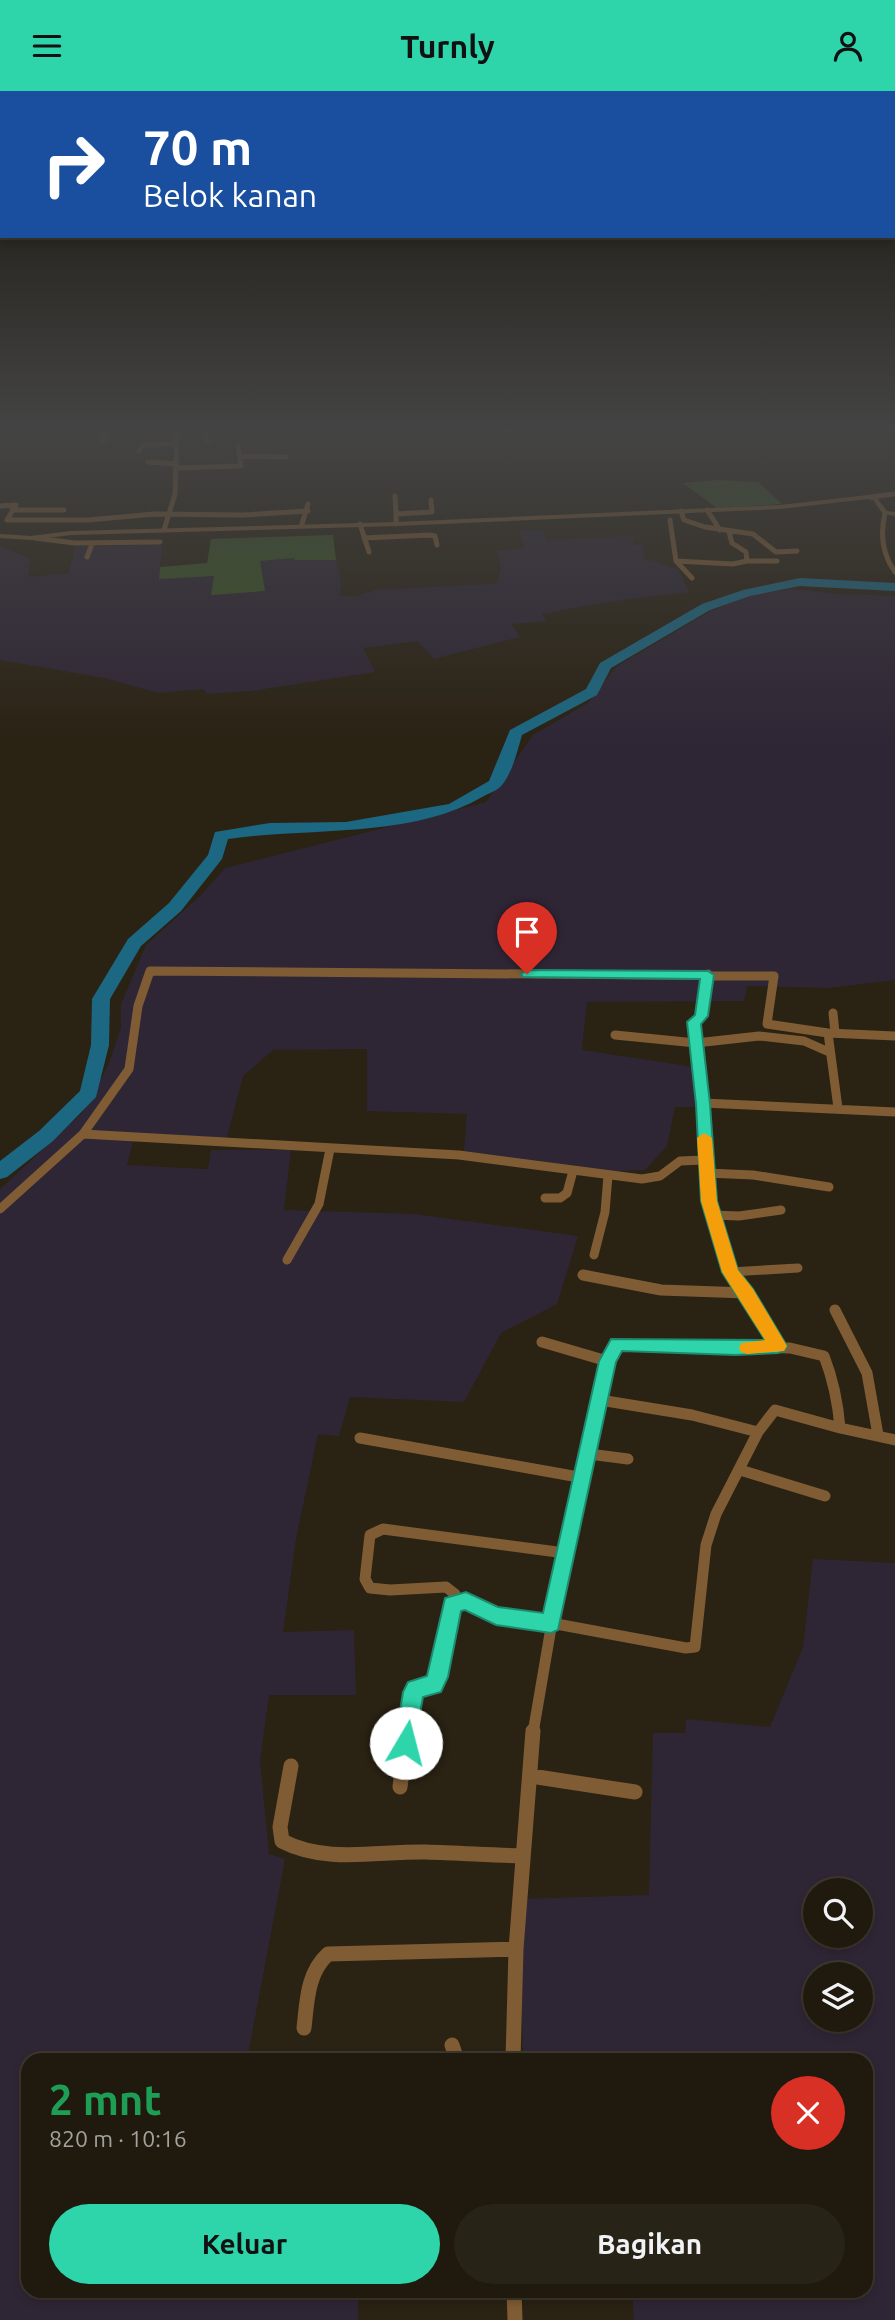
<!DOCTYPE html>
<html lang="id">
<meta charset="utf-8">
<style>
body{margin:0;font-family:Ubuntu,sans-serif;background:#282317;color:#f1f3f6;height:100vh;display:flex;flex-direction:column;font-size:26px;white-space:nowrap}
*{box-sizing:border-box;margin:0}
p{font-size:23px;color:#a2a19e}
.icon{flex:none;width:38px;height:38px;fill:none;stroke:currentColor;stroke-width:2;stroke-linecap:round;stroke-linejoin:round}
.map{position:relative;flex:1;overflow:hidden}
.panel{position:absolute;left:21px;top:1962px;width:852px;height:245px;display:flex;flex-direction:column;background:#201a0e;border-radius:21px;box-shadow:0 4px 10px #0003,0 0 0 2px #3d382e}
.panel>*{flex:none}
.hud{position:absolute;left:0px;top:0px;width:896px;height:147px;box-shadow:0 4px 10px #0003,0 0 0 2px #3d382e;background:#1a4fa0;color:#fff;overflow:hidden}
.buttons{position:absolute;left:803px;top:1787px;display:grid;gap:14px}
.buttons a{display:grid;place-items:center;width:70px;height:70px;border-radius:50%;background:#201a0e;box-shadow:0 4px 10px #0003,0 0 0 2px #3d382e;font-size:35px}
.pin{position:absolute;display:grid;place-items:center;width:60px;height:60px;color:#fff;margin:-72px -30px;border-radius:50% 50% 50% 0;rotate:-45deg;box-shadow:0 0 7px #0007}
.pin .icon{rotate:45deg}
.me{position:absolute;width:77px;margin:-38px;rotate:8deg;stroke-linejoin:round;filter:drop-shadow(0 0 5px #0008)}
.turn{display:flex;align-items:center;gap:24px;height:147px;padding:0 28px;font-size:32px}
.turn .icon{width:91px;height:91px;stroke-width:2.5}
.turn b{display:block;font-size:49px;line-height:60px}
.round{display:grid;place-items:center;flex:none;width:74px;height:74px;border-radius:37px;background:#282317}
.headline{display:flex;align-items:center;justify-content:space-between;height:119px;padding:0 28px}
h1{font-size:42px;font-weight:600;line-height:52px;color:#1e9e55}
.action{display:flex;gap:14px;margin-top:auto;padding:14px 28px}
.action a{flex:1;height:80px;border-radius:42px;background:#2ed4aa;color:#111;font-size:28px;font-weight:600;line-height:80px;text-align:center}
.action a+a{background:#282317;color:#f1f3f6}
header{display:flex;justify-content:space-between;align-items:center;height:91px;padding:0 28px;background:#2ed4aa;color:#111;font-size:32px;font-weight:600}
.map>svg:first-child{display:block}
</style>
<header><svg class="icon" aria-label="menu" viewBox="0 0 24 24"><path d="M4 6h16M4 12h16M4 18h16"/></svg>Turnly<svg class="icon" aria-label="person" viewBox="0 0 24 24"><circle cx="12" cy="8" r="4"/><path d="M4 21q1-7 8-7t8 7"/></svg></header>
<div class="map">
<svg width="895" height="2229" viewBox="0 0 895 2229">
<rect width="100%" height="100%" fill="#2a2213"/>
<!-- industrial -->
<path fill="#2f2635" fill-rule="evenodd" d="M543,439l4,10 87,-4 -2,9 10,-1 2,14 34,11 11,23 -83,10 -64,12 4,7 -35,3 9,13 -86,22 -16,-18 -55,7 12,24 -124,19 -44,3 -4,-5 -45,4 -53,-15 -105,-18v-114l31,13 -3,18 41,-4 6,-27 87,-1 -3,33 55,-2 -2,19 48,-35 35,-2v2h41l5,25 -2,11h16l22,-6 116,-6 5,-3 3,-13 -4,-17 27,-3 -4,-17z
M793,498l45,5 57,2v384l-66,8 -82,-2 -3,15 -157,1 -5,48 112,17 4,40h-23l-8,39 -22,24 -51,2 -130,-21 3,-37 -100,-3v-62l-94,1 -30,26 -17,65 -92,-4 -7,28 81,4 3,-19h80l-7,60 130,4 164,22 -21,68 -56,29 -37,69 -114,-5 -11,39 -21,-2 -22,105 -13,93 71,-2 2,65h-87l-9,66 9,93 16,5 -38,201h-219v231h330v29h-358v-1131l82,-76 26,-47 13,-38v-24l25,-59 56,-51 23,-26 261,-66 47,-67 55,-32 29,-37 94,-55 39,-16z
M813,1468l82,4v757h-261l-2,-29h234v-231h-343l-4,-161 130,-4 4,-162h32l1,-14 84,8 33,-80zM816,1799h45v45h-45zM816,1883h45v45h-45z"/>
<!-- green -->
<path fill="#3b5525" d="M719,389l39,2 24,22 -65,4 -34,-25z
M333,444l3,25h-42v-2l-34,3 5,30 -54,4 3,-19 -55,3 1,-12 47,-4 4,-24z"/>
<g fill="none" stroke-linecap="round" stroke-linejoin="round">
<!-- river -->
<path fill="#1c6883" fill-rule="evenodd" d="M800,487l95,5v8l-95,-5 -50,10 -40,14 -99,58 -14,27 -75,40c-5,17 -9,36 -20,50 -4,5 -12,8 -18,11 -73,43 -174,31 -256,43l-6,20 -41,52 -40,35 -31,53 -1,46 -13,52 -43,44 -46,36 -7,2v-18l39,-30 41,-40 11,-46 1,-46 36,-60 41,-36 39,-48 7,-23 55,-9 76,-1 103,-18 40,-23 21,-51 76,-41 14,-26 102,-59 41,-14z"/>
<!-- minor-far3 -->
<path stroke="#805c34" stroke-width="5" d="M205,341l3,9
M103,352l2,-11
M139,360l4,-6 34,-1
M241,365l45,1
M148,371l29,2
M177,377l64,-2 -3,-21
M395,405l1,18
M870,406l25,-3
M0,415l16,-1 -9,15h81l66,-6 89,1 65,-4
M12,419h52
M707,419l13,20
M681,420l3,9 21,7 48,7 23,18 21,-1
M885,422c-5,21 -3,41 10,59
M670,429l6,41 16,17
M302,433l6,-20
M360,433l9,28
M396,433v-10l36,-2 -1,-12
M164,439l11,-36 2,-62
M729,441l3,11 14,9 1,9h30
M35,447l40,5 85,-1
M364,447l65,-3 6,1 2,9
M87,466l5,-13
M676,470l57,3 14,-3"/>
<!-- minor-far2 -->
<path stroke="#805c34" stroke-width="9" d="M833,922l2,20
M615,944l81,8 63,-7 45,5 25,11
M703,1012l192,9
M838,1017l-10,-75 67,3
M83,1043l376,21 183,24 18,-3 20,-15 25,-1 -2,-57 -9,-81 7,-6 7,-42
M706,1079l6,45 27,1 42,-6
M706,1082l47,2 76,12
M545,1107h15l7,-5 6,-22
M0,1118l83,-75 46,-65 9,-63 12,-35 624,5 -7,48 61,9
M712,1124l22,61
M594,1164l11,-43 3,-36
M287,1169l32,-56 11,-55
M730,1181l68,-4
M583,1184l7,1"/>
<!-- minor-far1 -->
<path stroke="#805c34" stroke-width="11" d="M583,1184l78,15 86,3
M732,1184l15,18 31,53
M835,1219l32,63 11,62
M542,1251l65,19
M758,1341l17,-22 65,18
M360,1347l224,40
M589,1363l39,5
M740,1379l85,26
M456,1511l-1,-8 -9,-7 -56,3 -20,-2 -5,-9 5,-44 13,-6 182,24
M407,1642l4,-34 5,-10 13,-1 7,-7 13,-68 7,-11 19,2 21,12 23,5 32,2 135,25 9,-1 11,-102 10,-31 42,-82 -66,-17 -92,-15
M533,1642l26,-152 48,-220 10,-17 173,4 34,8c9,23 14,47 16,72l55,12"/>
<!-- minor -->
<path stroke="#805c34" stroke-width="15" d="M291,1675l-11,61 2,14c44,23 96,10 144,11 32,1 65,3 97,4
M531,1685l104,16
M400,1696l7,-56
M304,1937c3,-26 3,-55 24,-74l188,-5
M452,1954l5,15
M513,1969l3,-111 17,-218
M514,2200l1,29"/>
<!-- tertiary -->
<path fill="#805c34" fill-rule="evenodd" d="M868,404l9,3 10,13 8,1v4l-12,-2 -10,-14 -5,-1 -88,10 -384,17 -325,9 -40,5 -31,-2v-4l31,2 40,-5 325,-9 384,-17z"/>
</g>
<!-- sky -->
<linearGradient id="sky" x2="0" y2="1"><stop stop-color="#17130a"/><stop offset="0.52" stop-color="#444"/><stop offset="1" stop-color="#444" stop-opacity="0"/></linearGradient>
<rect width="895" height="653" fill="url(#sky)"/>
<!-- route -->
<path fill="#2ed4aa" stroke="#1e8a6e" stroke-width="2" d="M527,879l181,1 6,4 -6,41 -7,8 9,80 7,97 21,69 15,19 34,57 -3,5 -6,2 -43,2 -113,-4 -6,11 -58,268 -7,3 -55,-8 -31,-15 -4,1 -13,66 -7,15 -18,5 -10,54 -7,3 -8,-3 -3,-8 8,-51 5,-10 19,-6 18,-78 21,-6 32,15 45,6 56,-252 12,-22 154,1 -43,-68 -21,-71 -5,-97 -9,-82 8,-7 5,-36 -177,-2 -2,-3z"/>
<!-- slow -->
<path fill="#f59e0b" d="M704,1042l8,5 5,63 21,69 15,19 31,52 3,5 -3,5 -37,3 -6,-2 -2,-4 2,-5 24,-3 -43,-68 -21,-71 -4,-63z"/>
</svg>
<div class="buttons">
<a><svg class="icon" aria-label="search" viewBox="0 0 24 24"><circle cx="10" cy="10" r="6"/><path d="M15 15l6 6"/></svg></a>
<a><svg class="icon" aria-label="layers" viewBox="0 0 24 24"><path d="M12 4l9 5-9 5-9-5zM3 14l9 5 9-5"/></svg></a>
</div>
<div class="pin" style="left:527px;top:883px;background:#d93025"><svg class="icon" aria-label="arrive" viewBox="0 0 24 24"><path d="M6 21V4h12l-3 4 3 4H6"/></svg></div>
<svg class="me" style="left:406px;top:1652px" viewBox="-20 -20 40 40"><circle r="19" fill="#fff"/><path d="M0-13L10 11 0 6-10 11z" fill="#2ed4aa"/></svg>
<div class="hud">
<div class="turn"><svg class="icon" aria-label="right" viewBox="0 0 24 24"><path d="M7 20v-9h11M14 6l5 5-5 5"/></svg><div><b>70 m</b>Belok kanan</div></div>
</div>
<section class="panel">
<div class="headline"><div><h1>2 mnt</h1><p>820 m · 10:16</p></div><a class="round" style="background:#d93025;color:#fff"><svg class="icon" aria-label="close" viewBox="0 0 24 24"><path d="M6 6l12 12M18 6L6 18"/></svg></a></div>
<div class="action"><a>Keluar</a><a>Bagikan</a></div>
</section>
</div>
